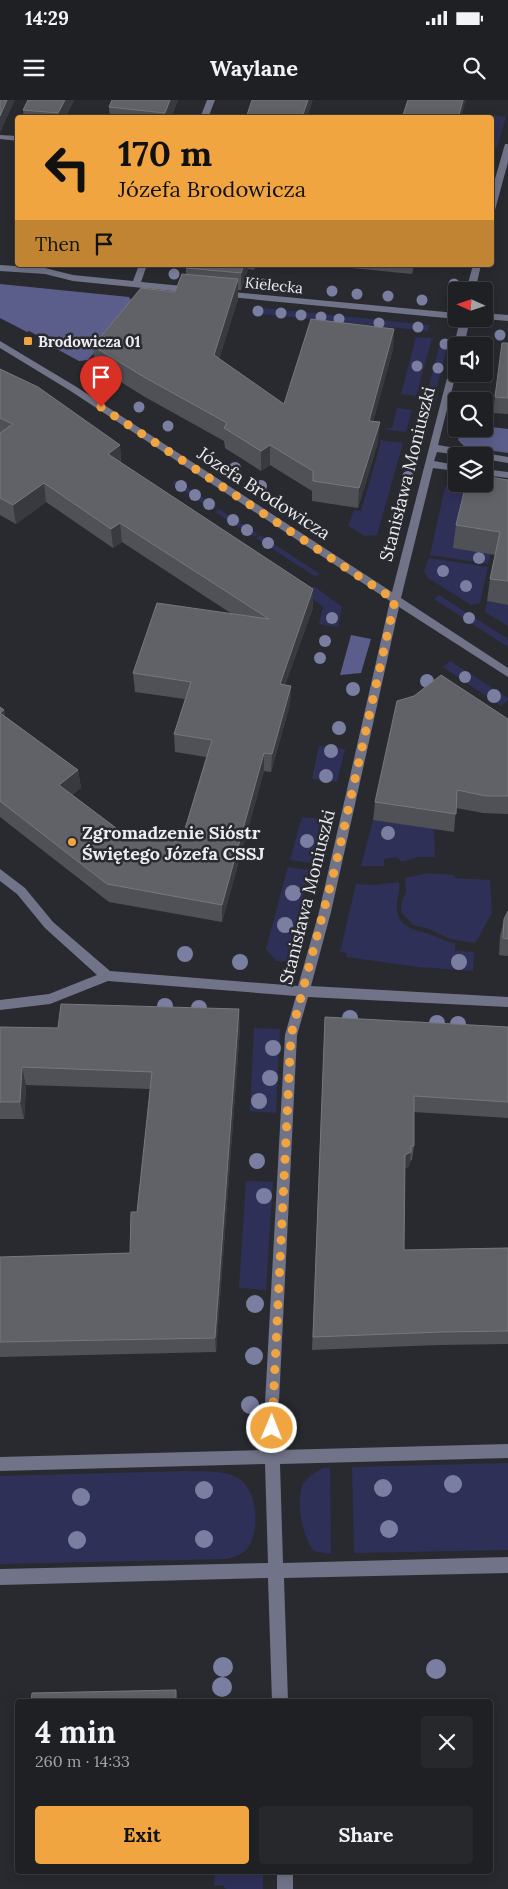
<!DOCTYPE html>
<meta charset="utf-8">
<style>
body{margin:0;font-family:Lora,serif;background:#27282b;color:#f1f3f6;height:100vh;display:flex;flex-direction:column;font-size:19px;white-space:nowrap}
*{box-sizing:border-box;margin:0}
p{font-size:16px;color:#a1a3a6}
.icon{flex:none;width:28px;height:28px;fill:none;stroke:currentColor;stroke-width:2;stroke-linecap:round;stroke-linejoin:round}
.map{position:relative;flex:1;overflow:hidden}
.details{position:absolute;left:15px;top:1599px;width:478px;height:175px;display:flex;flex-direction:column;background:#1f2023;border-radius:5px;box-shadow:0 2px 12px #0003,0 0 0 1px #3c3e41}
.details>*{flex:none}
.banner{position:absolute;left:15px;top:15px;width:479px;height:152px;border-radius:5px;box-shadow:0 2px 12px #0003,0 0 0 1px #3c3e41;background:#f1a540;color:#111;overflow:hidden}
.needle{width:32px;rotate:273deg}
.fabs{position:absolute;left:448px;top:182px;display:grid;gap:10px}
.fabs a{display:grid;place-items:center;width:45px;height:45px;border-radius:5px;background:#1f2023;box-shadow:0 2px 12px #0003,0 0 0 1px #3c3e41;font-size:25px}
.pin{position:absolute;display:grid;place-items:center;width:42px;height:42px;color:#fff;margin:-51px -21px;border-radius:50% 50% 50% 0;rotate:-45deg;box-shadow:0 0 5px #0007}
.pin .icon{rotate:45deg}
.me{position:absolute;width:55px;margin:-28px;rotate:1deg;stroke-linejoin:round;filter:drop-shadow(0 0 4px #0008)}
.turn{display:flex;align-items:center;gap:18px;height:105px;padding:0 20px;font-size:22px}
.turn .icon{width:65px;height:65px;stroke-width:2.5}
.turn b{display:block;font-size:35px;line-height:42px}
.then{display:flex;align-items:center;height:48px;padding:0 20px;background:#0003;gap:10px;font-size:19px}
.round{display:grid;place-items:center;flex:none;width:52px;height:52px;border-radius:5px;background:#27282b}
.head{display:flex;align-items:center;justify-content:space-between;height:85px;padding:0 20px}
h1{font-size:30px;font-weight:700;line-height:38px}
.button{display:flex;gap:10px;margin-top:auto;padding:10px 20px}
.button a{flex:1;height:58px;border-radius:5px;background:#f1a540;color:#111;font-size:20px;font-weight:700;line-height:58px;text-align:center}
.button a+a{background:#27282b;color:#f1f3f6}
.status{display:flex;justify-content:space-between;align-items:center;height:35px;padding:0 25px;background:#1f2023;direction:ltr}
.status svg{height:14px;fill:currentColor}
header{display:flex;justify-content:space-between;align-items:center;height:65px;padding:0 20px;background:#1f2023;font-size:22px;font-weight:700}
.map>svg:first-child{display:block}
</style>
<div class="status"><b>14:29</b><svg viewBox="0 0 49 12"><path d="M0 12V9h3v3zM5 12V6h3v6zM10 12V3h3v9zM15 12V0h3v12zM26 1h20v11H26zM47 4h2v5h-2z"/></svg></div>
<header><svg class="icon" aria-label="menu" viewBox="0 0 24 24"><path d="M4 6h16M4 12h16M4 18h16"/></svg>Waylane<svg class="icon" aria-label="search" viewBox="0 0 24 24"><circle cx="10" cy="10" r="6"/><path d="M15 15l6 6"/></svg></header>
<div class="map">
<svg width="508" height="1789" viewBox="0 0 508 1789">
<rect width="100%" height="100%" fill="#292a2f"/>
<!-- green -->
<path fill="#2f3057" d="M494,15l12,2 -9,31 -6,-1z
M254,207l175,18 -1,6 -176,-18z
M416,237l16,1 -16,58 -15,-2z
M441,240l8,1 -15,57 -8,-1z
M397,308l15,2 -6,22 -24,-3 10,-1z
M379,340l24,3 -26,92 -12,1 -17,-10 6,-16 7,1 20,-69z
M412,346l8,3 -20,74 -8,-1z
M176,380l41,27 -5,3 -40,-27z
M456,382l20,2 14,71 -2,9 -58,-9 14,-63 2,-6z
M219,409l39,25 -4,3 -39,-25z
M260,435l60,39 -4,3 -60,-39z
M429,458l59,9 -8,36 -9,2 -43,-27 -4,-7z
M314,486l28,21 -4,20 -19,-3 4,-17 -17,-14z
M439,495l69,44v8l-74,-48z
M487,501l21,4v21l-23,-14z
M450,561l58,37v2l-7,6 -58,-39z
M319,646l26,3 -8,33 -25,-3z
M302,717l21,2 -12,44 -21,-3z
M373,720l61,8 1,29h-17l-16,5 -6,-5 -12,2v7h-23z
M288,767l22,3 -13,51 5,1 -13,40 -13,-1 -10,-12z
M427,773l27,2v3l36,2 2,33 -17,30 -25,-4 -21,-10 -16,-4 -12,-13 1,-10 4,-10 -1,-14z
M399,782c2,10 -3,17 -2,27 2,19 17,20 32,25 9,3 16,8 26,9v8l19,1 -1,19 -54,-4 -73,-10 1,-4 -7,-1 16,-68 18,1z
M254,928l26,1 -4,84 -26,-2z
M246,1081l27,1 -7,108 -27,-2z
M508,1363v87l-154,3 -2,-86z
M323,1368h7l1,86 -17,-3c-11,-13 -17,-44 -13,-61 3,-11 12,-17 22,-22z
M186,1371c17,1 42,-2 56,10 16,14 18,51 5,68 -6,6 -13,8 -21,10l-226,5v-88z
M215,1771h48v18h-37l-3,-4 -9,1z"/>
<!-- forest -->
<path fill="#5b5e8a" d="M0,184l129,13 6,9 -47,54 -9,1 -37,-20 2,-2 -15,-8 -2,1 -27,-14z
M484,326l24,3v24l-43,-6 -7,-7 3,-11h23z
M351,535l20,4 -10,34 -21,2z"/>
<g fill="none" stroke-linecap="round" stroke-linejoin="round">
<!-- minor -->
<path fill="#717488" fill-rule="evenodd" d="M207,0h8l-7,18h-8z
M0,35l18,1v5l-18,-2z
M505,44h3v18l-13,48 -4,3v-20z
M0,165l45,3 28,7 60,6 6,-16h8l-6,17 52,5 5,3 -5,3 -120,-12 -28,-7 -45,-3z
M473,165h8l-6,26h-9z
M222,191l234,22v6l-237,-23v-4z
M484,213l24,2v6l-24,-2z
M460,219h10l-6,27h-8v2l-2,-2z
M0,241l75,45 317,206 61,-237 3,-1v20l-18,71 70,12v6l-24,-4v-3h-19l-28,-4 -3,9 22,4v6l-23,-3 -32,130 107,70v9l-109,-70 -68,305 -20,74 197,11v10l-200,-10 -11,38 -19,387 1,28 229,-6v14l-228,6 3,99 225,-6v16l-224,5 4,123h-16l-4,-123 -268,7v-16l268,-6 -3,-99 -265,7v-14l265,-7 -1,-28 21,-387 11,-39 -188,-15 -58,23 -50,6v-10l49,-6 48,-19 -52,-47 -28,-34 -17,-13v-12l25,19 28,34 57,49 188,15 21,-74 71,-311 -321,-211 -69,-42z
M484,369l24,3v6l-24,-3z
M277,1771h16v18h-16z"/>
</g>
<!-- trees -->
<g fill="#7a7ea0">
<circle cx="174" cy="174" r="5.5"/>
<circle cx="263" cy="184" r="5.5"/>
<circle cx="454" cy="184" r="5.5"/>
<circle cx="332" cy="191" r="5.5"/>
<circle cx="357" cy="194" r="5.5"/>
<circle cx="388" cy="196" r="5.5"/>
<circle cx="422" cy="200" r="5.5"/>
<circle cx="258" cy="211" r="5.5"/>
<circle cx="281" cy="213" r="5.5"/>
<circle cx="301" cy="215" r="5.5"/>
<circle cx="321" cy="217" r="5.5"/>
<circle cx="339" cy="219" r="5.5"/>
<circle cx="379" cy="223" r="5.5"/>
<circle cx="418" cy="227" r="5.5"/>
<circle cx="500" cy="235" r="5.5"/>
<circle cx="445" cy="244" r="5.5"/>
<circle cx="417" cy="266" r="5.5"/>
<circle cx="438" cy="268" r="5.5"/>
<circle cx="139" cy="307" r="5.5"/>
<circle cx="424" cy="318" r="5.5"/>
<circle cx="168" cy="326" r="5.5"/>
<circle cx="235" cy="368" r="6"/>
<circle cx="408" cy="377" r="6"/>
<circle cx="181" cy="386" r="6"/>
<circle cx="261" cy="386" r="6"/>
<circle cx="404" cy="394" r="6"/>
<circle cx="195" cy="395" r="6"/>
<circle cx="209" cy="404" r="6"/>
<circle cx="397" cy="417" r="6"/>
<circle cx="233" cy="420" r="6"/>
<circle cx="247" cy="430" r="6"/>
<circle cx="268" cy="443" r="6"/>
<circle cx="479" cy="458" r="6"/>
<circle cx="443" cy="471" r="6"/>
<circle cx="466" cy="486" r="6"/>
<circle cx="332" cy="518" r="6"/>
<circle cx="469" cy="518" r="6"/>
<circle cx="325" cy="541" r="6"/>
<circle cx="320" cy="558" r="6"/>
<circle cx="465" cy="577" r="6"/>
<circle cx="427" cy="581" r="7"/>
<circle cx="353" cy="589" r="7"/>
<circle cx="494" cy="596" r="7"/>
<circle cx="339" cy="628" r="7"/>
<circle cx="331" cy="651" r="7"/>
<circle cx="326" cy="676" r="7"/>
<circle cx="388" cy="733" r="7"/>
<circle cx="307" cy="741" r="7"/>
<circle cx="293" cy="793" r="8"/>
<circle cx="285" cy="825" r="8"/>
<circle cx="185" cy="854" r="8"/>
<circle cx="240" cy="862" r="8"/>
<circle cx="459" cy="862" r="8"/>
<circle cx="165" cy="906" r="8"/>
<circle cx="199" cy="908" r="8"/>
<circle cx="350" cy="918" r="8"/>
<circle cx="437" cy="923" r="8"/>
<circle cx="458" cy="924" r="8"/>
<circle cx="273" cy="948" r="8"/>
<circle cx="270" cy="978" r="8"/>
<circle cx="259" cy="1001" r="8"/>
<circle cx="257" cy="1061" r="8"/>
<circle cx="264" cy="1096" r="8"/>
<circle cx="255" cy="1204" r="9"/>
<circle cx="254" cy="1256" r="9"/>
<circle cx="250" cy="1305" r="9"/>
<circle cx="453" cy="1384" r="9"/>
<circle cx="383" cy="1388" r="9"/>
<circle cx="204" cy="1390" r="9"/>
<circle cx="81" cy="1397" r="9"/>
<circle cx="389" cy="1429" r="9"/>
<circle cx="204" cy="1439" r="9"/>
<circle cx="77" cy="1440" r="9"/>
<circle cx="223" cy="1567" r="10"/>
<circle cx="436" cy="1569" r="10"/>
<circle cx="222" cy="1587" r="10"/>
</g>
<!-- wall -->
<path fill="#505157" d="M28,0h46l-9,18h-41l-1,-8z
M112,0h66l-7,18h-61l-1,-11z
M187,165h69l-2,5 -6,-1 -7,21h-3v9l-19,60 65,45 110,-75 -1,20 -20,72 5,21 -20,66 -46,-7v-10l-42,-26 -9,6 -36,-23 -1,-7 -79,-44 -50,-31 -2,-20 82,-54 11,-18v-6z
M352,165h62l-2,9 -60,-6z
M502,243h6v71l-15,-1z
M0,269l120,76 1,18 192,126v19l-28,77 6,1 -1,18 -19,68 -7,-1 -42,151 -113,-20 -109,-85v-110l4,3 1,6 73,54 3,18 -9,7 48,36 61,11 25,-85 -31,-5 -1,-18 11,-35 -50,-7 -2,-19 99,-59 -110,-72 -9,6 -67,-46 -30,22 -16,-9z
M508,380v125l-21,-4 3,-22 5,-24 -42,-7 3,-23z
M508,619v95l-25,-1 -27,-5 -2,24 -81,-12 2,-18z
M508,811v45l-9,-1 1,-19 4,-17z
M325,917l183,10v91l-94,-6v34l-2,14 -2,1 -1,6 -4,1 -1,82 104,-2v96l-70,1 -126,5z
M0,927l58,1h182l-24,324 -216,5v-100l130,-4 7,-41 13,-123 -124,-4 -2,34h-24z"/>
<!-- shaded-wall -->
<path fill="#393a40" d="M7,0h8l-15,33v-17z
M65,0h9l-9,18h-6l-1,-5z
M170,0h8l-7,18h-6v-5z
M308,0h5l-6,18h-5z
M463,0h3l-5,18h-3z
M244,165h4v4l-7,21v-17z
M238,179v20l-24,76v-20z
M394,229l-1,20 -25,92 1,-20z
M380,322l-2,20 -20,66 1,-20z
M120,345l1,20 -13,-11z
M270,345v20l-9,6v-20z
M44,383l2,19 -30,22 -3,-19z
M120,423l2,19 -9,6 -2,-19z
M313,489v19l-34,94 1,-18z
M291,586l-1,18 -19,68 1,-18z
M4,610l3,18 -7,-15z
M264,653v18l-42,151v-17z
M78,670l3,18 -19,15 -3,-18z
M239,909l1,19 -24,324 -1,-14z
M22,967l4,18 -2,34 -4,-17z
M411,1052l-2,15 -7,2 3,-14z"/>
<!-- building -->
<path fill="#616267" stroke="#77777d" d="M0,0h7l-7,16z
M28,0h37l-7,13 -35,-3z
M112,0h58l-5,13 -56,-6z
M252,0h56l-6,17h4l-60,1z
M408,0h55l-5,18h-56z
M187,165h57l-3,8 -55,-5z
M182,174l56,5 -24,76 70,49 27,-85 83,10 -25,92 11,1 -21,66 -46,-7v-10l-43,-26 -9,6 -37,-23 3,-5 -83,-46 -51,-31 48,-58 34,4z
M502,243h6v55l-13,-1z
M0,269l38,18 82,58 -12,9 205,135 -33,95 11,2 -19,68 -8,-1 -42,152 -115,-21 -107,-83v-94l4,3 -4,3 78,57 -19,15 61,46 61,11 31,-102 -38,-6 17,-52 -58,-9 24,-70 112,16 -149,-96 -9,6 -67,-46 -31,22 -13,-7v-65l13,-9 -13,-6z
M484,376l24,4v101l-18,-2 10,-47 -44,-7 10,-41h18z
M441,575l67,44v77h-22l-29,-6 -1,24 -81,-12 22,-101 17,-5z
M508,811v28l-5,-1 1,-19z
M61,904l178,5 -24,329 -215,4v-85l130,-4 1,-41h6l15,-140 -130,-5 -2,35h-20v-75l58,1z
M325,917l183,10v75l-94,-6v50h-3v6l-6,3 -1,95 104,-2v83l-67,1 -128,5z
M176,1590v11h-145l1,-8z"/>
<g fill="none" stroke-linecap="round" stroke-linejoin="round">
<!-- route -->
<path stroke="#f1a540" stroke-width="9" stroke-dasharray="0 16.2" d="M101,307l294,193 -59,264 -45,171 -19,393"/>
</g>
<!-- markers -->
<g fill="#f1a540" stroke="#292a2f" stroke-width="2">
<rect x="23" y="236" width="10" height="10" rx="2.5"/>
<circle cx="72" cy="742" r="5"/>
</g>
<g text-anchor="middle" dominant-baseline="central" stroke-width="5" stroke-linejoin="round" paint-order="stroke">
<!-- far-street labels -->
<g font-size="15" fill="#ededf1" stroke="#292a2f">
<text transform="translate(274 185) rotate(6)">Kielecka</text>
</g>
<!-- far-poi labels -->
<g font-size="15" font-weight="bold" fill="#ededf1" stroke="#292a2f" text-anchor="start">
<text x="38" y="241">Brodowicza 01</text>
</g>
<!-- street labels -->
<g font-size="18" fill="#ededf1" stroke="#292a2f">
<text transform="translate(407 374) rotate(-76)">Stanisława Moniuszki</text>
<text transform="translate(264 393) rotate(33)">Józefa Brodowicza</text>
<text transform="translate(307 797) rotate(-76)">Stanisława Moniuszki</text>
</g>
<!-- poi labels -->
<g font-size="18" font-weight="bold" fill="#ededf1" stroke="#292a2f" text-anchor="start">
<text x="82" y="732">Zgromadzenie Sióstr<tspan x="82" dy="21">Świętego Józefa CSSJ</tspan></text>
</g>
</g>
</svg>
<div class="fabs">
<a><svg class="needle" viewBox="-14 -14 28 28"><path d="M0-13l5 13h-10z" fill="#e53935"/><path d="M0 13l5-13h-10z" fill="#a1a3a6"/></svg></a>
<a><svg class="icon" aria-label="sound" viewBox="0 0 24 24"><path d="M4 9h4l5-4v14l-5-4H4zM17 9q2 3 0 6"/></svg></a>
<a><svg class="icon" aria-label="search" viewBox="0 0 24 24"><circle cx="10" cy="10" r="6"/><path d="M15 15l6 6"/></svg></a>
<a><svg class="icon" aria-label="layers" viewBox="0 0 24 24"><path d="M12 4l9 5-9 5-9-5zM3 14l9 5 9-5"/></svg></a>
</div>
<div class="pin" style="left:101px;top:307px;background:#d93025"><svg class="icon" aria-label="arrive" viewBox="0 0 24 24"><path d="M6 21V4h12l-3 4 3 4H6"/></svg></div>
<svg class="me" style="left:272px;top:1328px" viewBox="-20 -20 40 40"><circle r="17" fill="#f1a540" stroke="#fff" stroke-width="3"/><path d="M0-11L8 9 0 5-8 9z" fill="#fff"/></svg>
<div class="banner">
<div class="turn"><svg class="icon" aria-label="left" viewBox="0 0 24 24"><path d="M17 20v-9H6M10 6l-5 5 5 5"/></svg><div><b>170 m</b>Józefa Brodowicza</div></div>
<div class="then">Then<svg class="icon" aria-label="arrive" viewBox="0 0 24 24"><path d="M6 21V4h12l-3 4 3 4H6"/></svg></div>
</div>
<section class="details">
<div class="head"><div><h1>4 min</h1><p>260 m · 14:33</p></div><a class="round"><svg class="icon" aria-label="close" viewBox="0 0 24 24"><path d="M6 6l12 12M18 6L6 18"/></svg></a></div>
<div class="button"><a>Exit</a><a>Share</a></div>
</section>
</div>
